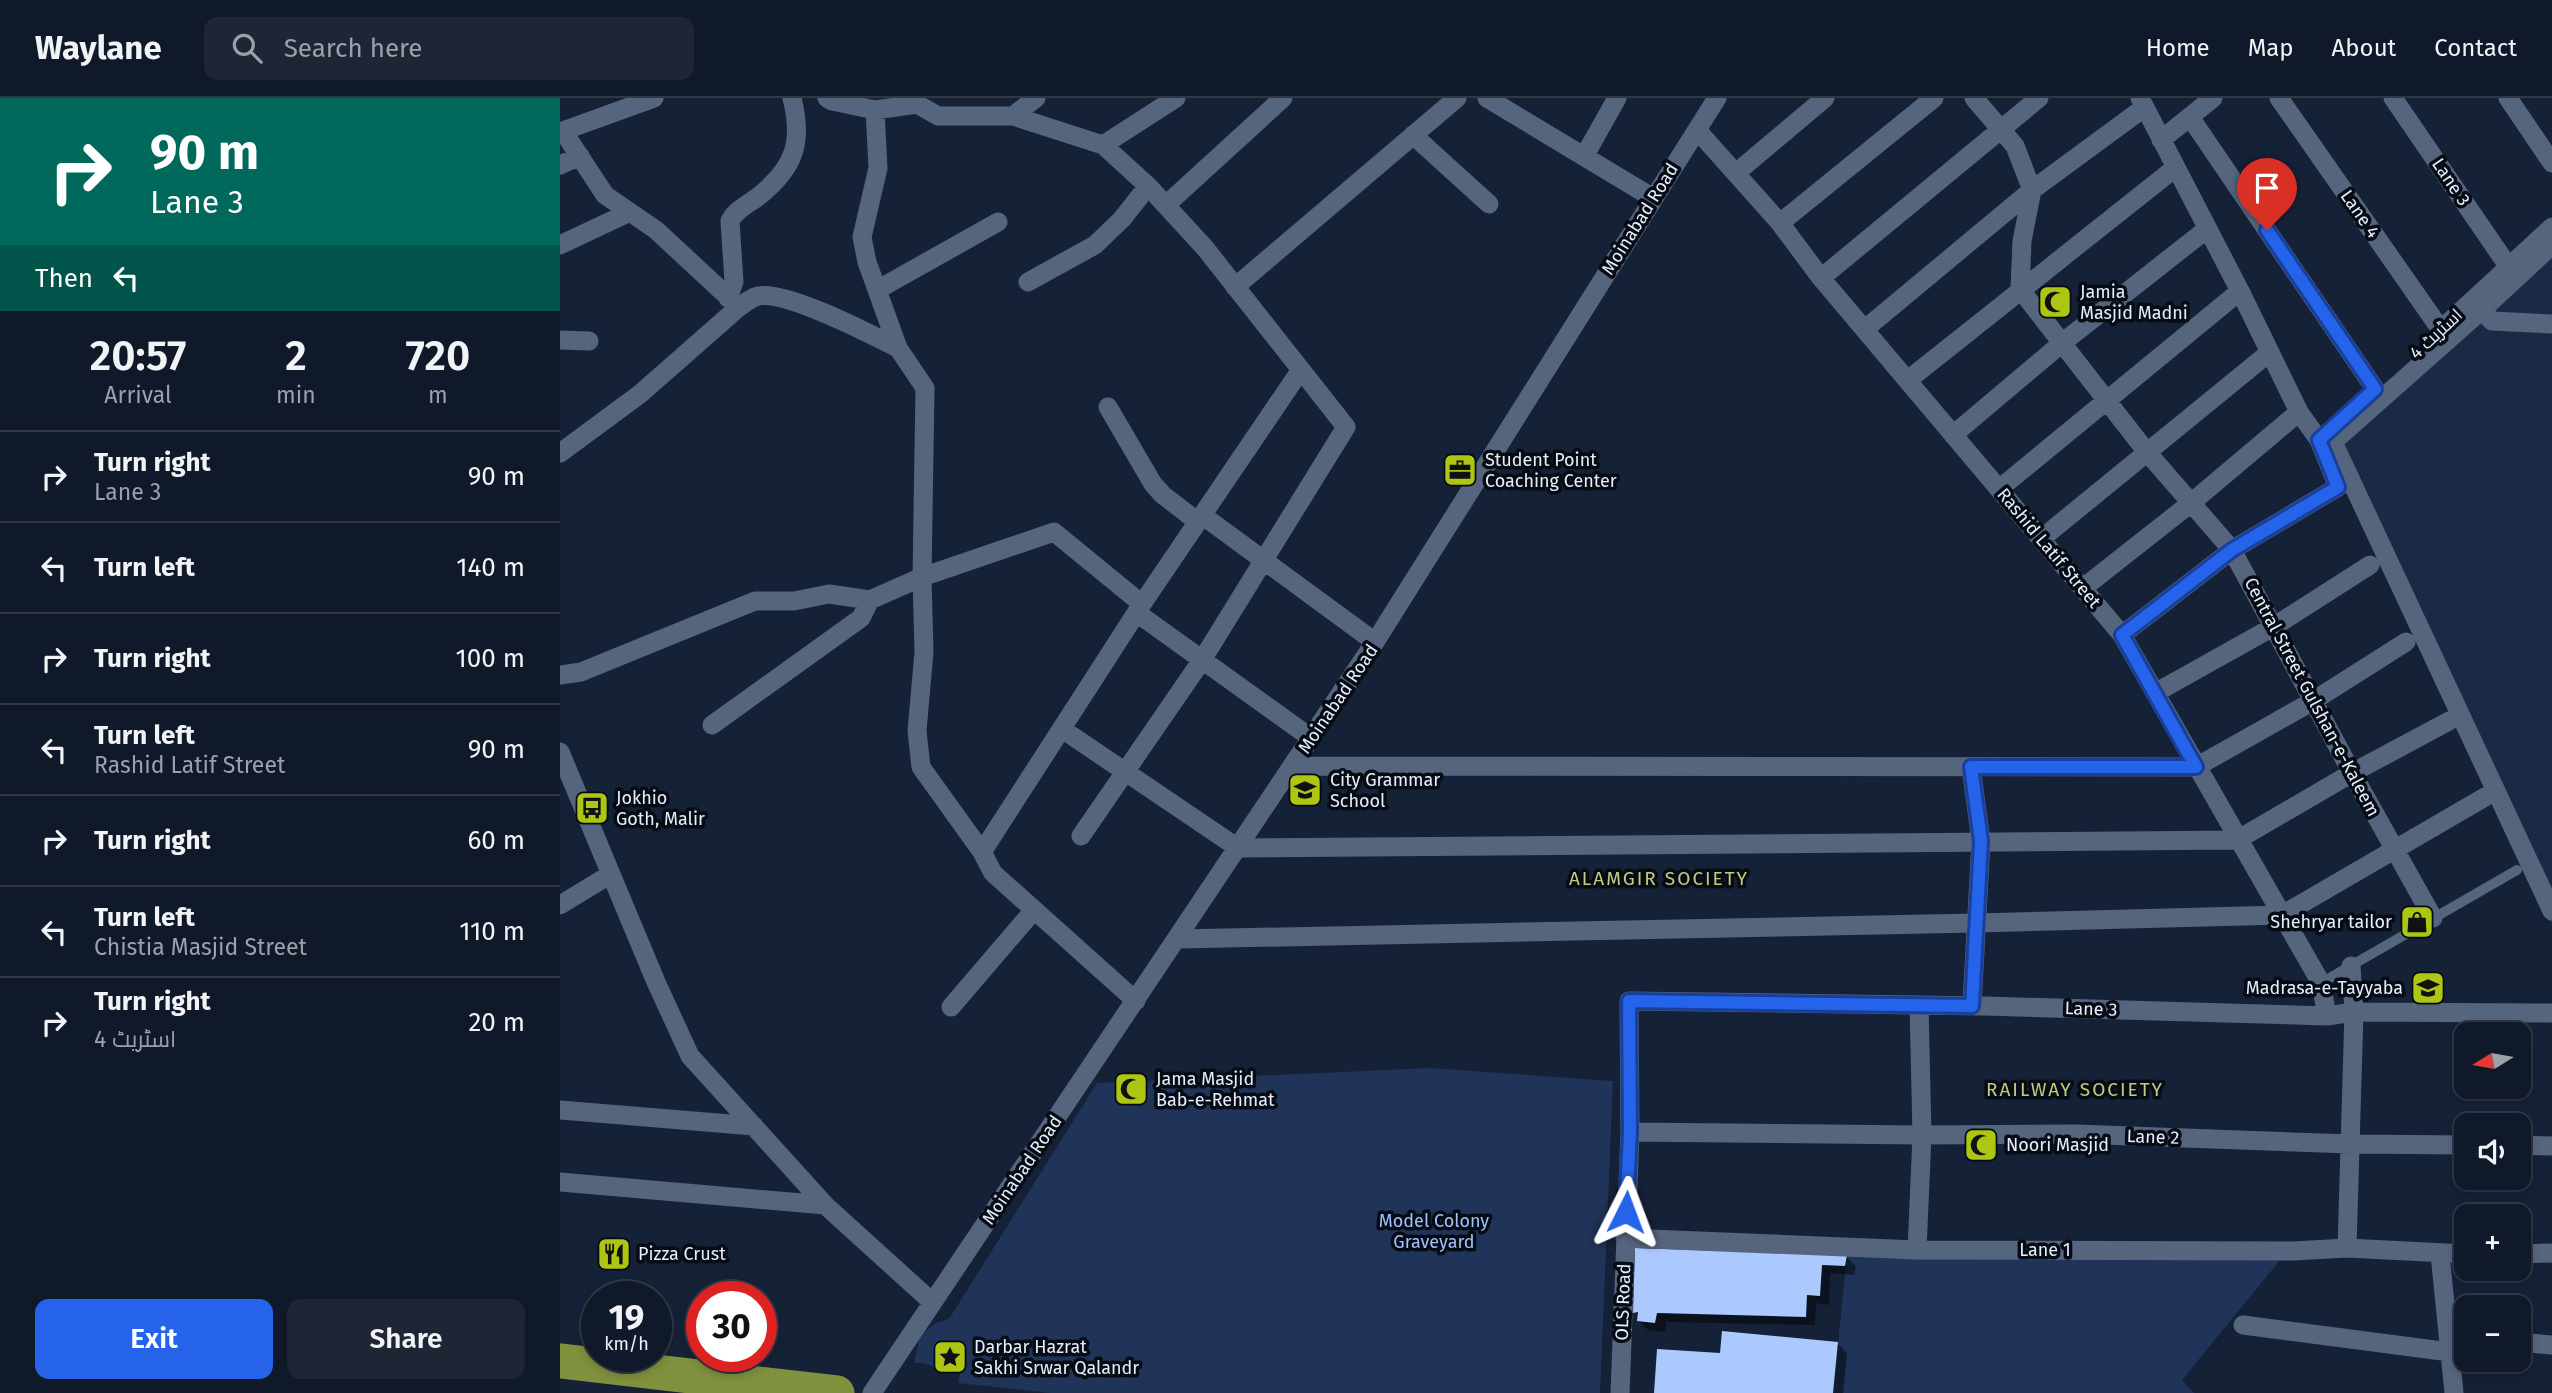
<!DOCTYPE html>
<meta charset="utf-8">
<style>
body{margin:0;font-family:"Fira Sans",Cairo,sans-serif;background:#1e2635;color:#f1f3f6;height:100vh;display:flex;flex-direction:column;font-size:26px;white-space:nowrap}
*{box-sizing:border-box;margin:0}
p{font-size:23px;color:#9ca0a8}
.icon{flex:none;width:38px;height:38px;fill:none;stroke:currentColor;stroke-width:2;stroke-linecap:round;stroke-linejoin:round}
.map{position:relative;flex:1;overflow:hidden}
.side{display:flex;flex-direction:column;background:#101929;width:560px}
.side>*{flex:none}
.top-card{background:#00695c;color:#fff;overflow:hidden}
.needle{width:46px;rotate:259deg}
.tools{position:absolute;left:1894px;top:924px;display:grid;gap:14px}
.tools a{display:grid;place-items:center;width:77px;height:77px;border-radius:14px;background:#101929;box-shadow:0 4px 10px #0003,0 0 0 2px #303846;font-size:35px}
.speed{position:absolute;left:21px;top:1183px;display:flex;gap:14px;font-size:35px;font-weight:700;text-align:center}
.speed>*{display:grid;place-content:center;width:91px;height:91px;border-radius:50%;background:#101929;box-shadow:0 4px 10px #0003,0 0 0 2px #303846;line-height:1}
.speed small{font-size:18px;font-weight:400}
.speed .limit{border:10px solid #d22;background:#fff;color:#111}
.pin{position:absolute;display:grid;place-items:center;width:60px;height:60px;color:#fff;margin:-72px -30px;border-radius:50% 50% 50% 0;rotate:-45deg;box-shadow:0 0 7px #0007}
.pin .icon{rotate:45deg}
.me{position:absolute;width:77px;margin:-38px;rotate:3deg;stroke-linejoin:round;filter:drop-shadow(0 0 5px #0008)}
.turn{display:flex;align-items:center;gap:24px;height:147px;padding:0 35px;font-size:32px}
.turn .icon{width:91px;height:91px;stroke-width:2.5}
.turn b{display:block;font-size:49px;line-height:60px}
.then{display:flex;align-items:center;height:66px;padding:0 35px;background:#0003;gap:14px;font-size:26px}
.eta{display:flex;justify-content:space-evenly;align-items:center;height:119px;text-align:center}
.eta b{font-size:42px;font-weight:600;line-height:49px}
.action{display:flex;gap:14px;margin-top:auto;padding:14px 35px}
.action a{flex:1;height:80px;border-radius:14px;background:#2563eb;color:#fff;font-size:28px;font-weight:600;line-height:80px;text-align:center}
.action a+a{background:#1e2635;color:#f1f3f6}
ul{padding:0;list-style:none}
li{display:flex;align-items:center;gap:21px;height:91px;padding:0 35px;border-top:2px solid #303846}
li div{flex:1}
li b{display:block;font-size:26px}
li em{font-style:normal}
header{display:flex;align-items:center;gap:42px;box-sizing:border-box;height:98px;padding:0 35px;background:#101929;border-bottom:2px solid #303846}
header strong{font-size:33px}
nav{display:flex;gap:38px;margin-inline-start:auto;font-size:24px}
.search{width:490px;height:63px;background:#1e2635;display:flex;align-items:center;gap:18px;box-sizing:border-box;padding:0 24px;border-radius:14px;color:#9ca0a8;font-size:26px}
main{display:flex;flex:1;min-height:0}
.map>svg:first-child{display:block}
</style>
<header>
<strong>Waylane</strong>
<div class="search"><svg class="icon" aria-label="search" viewBox="0 0 24 24"><circle cx="10" cy="10" r="6"/><path d="M15 15l6 6"/></svg>Search here</div>
<nav><a>Home</a><a>Map</a><a>About</a><a>Contact</a></nav>
</header>
<main>
<section class="side">
<div class="top-card">
<div class="turn"><svg class="icon" aria-label="right" viewBox="0 0 24 24"><path d="M7 20v-9h11M14 6l5 5-5 5"/></svg><div><b>90 m</b>Lane 3</div></div>
<div class="then">Then<svg class="icon" aria-label="left" viewBox="0 0 24 24"><path d="M17 20v-9H6M10 6l-5 5 5 5"/></svg></div>
</div>
<div class="eta">
<div><b>20:57</b><p>Arrival</p></div>
<div><b>2</b><p>min</p></div>
<div><b>720</b><p>m</p></div>
</div>
<ul>
<li><svg class="icon" aria-label="right" viewBox="0 0 24 24"><path d="M7 20v-9h11M14 6l5 5-5 5"/></svg><div><b>Turn right</b><p>Lane 3</p></div><em>90 m</em></li>
<li><svg class="icon" aria-label="left" viewBox="0 0 24 24"><path d="M17 20v-9H6M10 6l-5 5 5 5"/></svg><div><b>Turn left</b></div><em>140 m</em></li>
<li><svg class="icon" aria-label="right" viewBox="0 0 24 24"><path d="M7 20v-9h11M14 6l5 5-5 5"/></svg><div><b>Turn right</b></div><em>100 m</em></li>
<li><svg class="icon" aria-label="left" viewBox="0 0 24 24"><path d="M17 20v-9H6M10 6l-5 5 5 5"/></svg><div><b>Turn left</b><p>Rashid Latif Street</p></div><em>90 m</em></li>
<li><svg class="icon" aria-label="right" viewBox="0 0 24 24"><path d="M7 20v-9h11M14 6l5 5-5 5"/></svg><div><b>Turn right</b></div><em>60 m</em></li>
<li><svg class="icon" aria-label="left" viewBox="0 0 24 24"><path d="M17 20v-9H6M10 6l-5 5 5 5"/></svg><div><b>Turn left</b><p>Chistia Masjid Street</p></div><em>110 m</em></li>
<li><svg class="icon" aria-label="right" viewBox="0 0 24 24"><path d="M7 20v-9h11M14 6l5 5-5 5"/></svg><div><b>Turn right</b><p>اسٹریٹ 4</p></div><em>20 m</em></li>
</ul>
<div class="action"><a>Exit</a><a>Share</a></div>
</section>
<div class="map">
<svg width="1992" height="1295" viewBox="0 0 1992 1295">
<rect width="100%" height="100%" fill="#152137"/>
<!-- built -->
<path fill="#1a2a45" d="M1992,136v693l-229,-486z"/>
<!-- green -->
<path fill="#203459" d="M870,970l183,13 -13,312h-550l-92,-10 2,-9 -37,-11h-9l6,-27 16,-13 13,-4 148,-236z
M1287,1157l433,5 -98,120 12,13h-361z"/>
<!-- shadow -->
<path fill="#0007" d="M1286,1158l10,10 -2,9 -24,-2 -1,32 -13,-2 -1,22 -149,-3 -1,10 -17,-2 -9,-9v-5l-4,-4z
M1277,1245l10,10 -4,40h-187l66,-38z"/>
<!-- building -->
<path fill="#abc9fe" d="M1075,1150l212,7 -2,11 -23,-1 -2,31 -13,-1 -1,22 -149,-4 -2,10 -18,-2 1,-9 -5,1z
M1162,1233l116,11 -5,51h-179l3,-44 63,4z"/>
<g fill="none" stroke-linecap="round" stroke-linejoin="round">
<!-- lane -->
<path stroke="#56657e" stroke-width="10" d="M1761,885l196,-113"/>
<!-- street -->
<path stroke="#56657e" stroke-width="19" d="M267,0l5,3 43,9 42,-6 21,12h75l23,-18
M927,0l166,100
M1414,0l41,48 17,44 -10,51 -2,48 126,162 86,99 120,223 81,145
M1719,0l162,232
M1833,0l115,168
M1948,0l44,65
M315,12l3,58 -16,69 5,25 31,86 27,40 -3,189 2,75 -7,79 4,36 61,85 11,21 143,128
M453,18l90,29 45,41 57,62 141,179 -144,233 -121,176
M1630,19l185,272
M1137,32l83,93 41,55 301,357 199,348 6,33
M3,33l42,64 51,35 83,77
M0,34l94,-34
M853,37l76,69
M1601,42l52,-42
M543,47l73,-47
M1025,57l32,-57
M0,67l20,-9
M1176,75l89,-75
M606,107l117,-107
M1220,125l154,-125
M0,147l70,-33
M1992,147l-70,65 10,11 60,3
M1261,180l218,-180
M468,184l67,-37 27,-26 26,-33
M675,189l222,-189
M317,192l121,-68
M168,200l6,-16 -4,-61c6,-12 19,-17 29,-25 36,-29 44,-54 33,-98
M1922,212l-149,132 219,469
M1887,226l105,-97
M1305,231l167,-139 113,-83
M0,242l29,1
M1348,282l267,-212
M548,309l45,77 10,11 35,27
M1393,337l109,-92 145,-114
M0,355l80,-59 99,-87c6,-4 12,-9 19,-11 28,-6 112,38 140,52
M1439,391l241,-198
M642,417l173,127
M1481,441l229,-187
M1523,490l108,-85 108,-91
M577,515l174,125
M1562,537l110,-85 106,-63 -19,-47 -20,-28 -59,-121 -100,-193
M0,577l21,-3 174,-71h39l35,-7 41,6 52,-23 132,-45 88,72
M1595,595l118,-66 97,-62
M152,627l149,-107 9,-18
M502,631l176,119 999,-8 115,-67 97,-52
M0,654l96,230 34,74 135,149 107,97
M733,668l903,1 117,-66 93,-59
M1411,669l10,74 -9,164
M422,754l160,-248 158,-233
M0,807l51,-31
M618,841l798,-16 306,-8 203,-118
M391,909l83,-97
M0,1012l194,16
M1070,1034l292,3 154,-1 275,10 115,1
M1958,1047l34,1
M0,1084l265,23
M1065,1140l292,12 376,1 54,-3 119,6
M1787,1150l7,-236 -3,-46
M1357,1152l5,-115 -3,-130
M1880,1156l14,139
M1958,1156l34,-1
M1683,1227l207,27
M1958,1244l34,3
M312,1295l503,-751 342,-544
M1060,1295l10,-261 -1,-131 356,5 342,10 27,-4 198,1"/>
<!-- highway -->
<path stroke="#80913d" stroke-width="35" d="M0,1263l277,32"/>
</g>
<g fill="none" stroke-linecap="round" stroke-linejoin="round">
<defs>
<path id="route" d="M1066,1114l4,-80 -1,-131 343,5 9,-165 -10,-74h225l-74,-132 110,-85 106,-63 -19,-47 56,-51 -108,-159"/>
</defs>
<!-- route casing -->
<use href="#route" stroke="#184099" stroke-width="18"/>
<!-- route -->
<use href="#route" stroke="#2563eb" stroke-width="12"/>
</g>
<!-- icons -->
<defs>
<symbol id="mosque-square" viewBox="-11 -11 22 22"><rect x="-9" y="-9" width="18" height="18" rx="4" fill="#acc613" stroke="#060b14"/><path d="M3.5-4.9A6 6 0 1 0 3.5 4.9A5 5 0 1 1 3.5-4.9Z" fill="#111"/></symbol>
<symbol id="office-square" viewBox="-11 -11 22 22"><rect x="-9" y="-9" width="18" height="18" rx="4" fill="#acc613" stroke="#060b14"/><path d="M-6-3h4V-5.5h4V-3h4V5H-6ZM-1-4.5V-3h2v-1.5ZM-6 0V1H6V0Z" fill="#111"/></symbol>
<symbol id="school-square" viewBox="-11 -11 22 22"><rect x="-9" y="-9" width="18" height="18" rx="4" fill="#acc613" stroke="#060b14"/><path d="M0-5L7-2L0 1L-7-2ZM-4 1L0 2.5L4 1V4Q0 6-4 4Z" fill="#111"/></symbol>
<symbol id="bus-square" viewBox="-11 -11 22 22"><rect x="-9" y="-9" width="18" height="18" rx="4" fill="#acc613" stroke="#060b14"/><path d="M-5-6H5V4H4V6H2V4H-2V6H-4V4H-5ZM-3.5-4V0h7V-4ZM-3.5 1.2v1.5H-2V1.2ZM2 1.2v1.5H3.5V1.2Z" fill="#111"/></symbol>
<symbol id="shop-square" viewBox="-11 -11 22 22"><rect x="-9" y="-9" width="18" height="18" rx="4" fill="#acc613" stroke="#060b14"/><path d="M-5-2.5h2.3a2.7 3.5 0 0 1 5.4 0H5L5.5 6h-11ZM-1.5-2.5h3a1.5 2.3 0 0 0-3 0Z" fill="#111"/></symbol>
<symbol id="university-square" viewBox="-11 -11 22 22"><rect x="-9" y="-9" width="18" height="18" rx="4" fill="#acc613" stroke="#060b14"/><path d="M0-5L7-2L0 1L-7-2ZM-4 1L0 2.5L4 1V4Q0 6-4 4Z" fill="#111"/></symbol>
<symbol id="restaurant-square" viewBox="-11 -11 22 22"><rect x="-9" y="-9" width="18" height="18" rx="4" fill="#acc613" stroke="#060b14"/><path d="M-5-6h1v4h1v-4h1v4h1v-4h1v5L-1.5 .5V6h-2V.5L-5-1ZM5-6V6H3V1.5H1.5Q1.5-4 5-6Z" fill="#111"/></symbol>
<symbol id="sight-square" viewBox="-11 -11 22 22"><rect x="-9" y="-9" width="18" height="18" rx="4" fill="#acc613" stroke="#060b14"/><path d="M0-6L1.8-2.2L6-1.7L2.9 1.2L3.7 5.4L0 3.3L-3.7 5.4L-2.9 1.2L-6-1.7L-1.8-2.2Z" fill="#111"/></symbol>
</defs>
<g fill-rule="evenodd">
<use href="#mosque-square" x="1476" y="185" width="38" height="38"/>
<use href="#office-square" x="881" y="353" width="38" height="38"/>
<use href="#school-square" x="726" y="673" width="38" height="38"/>
<use href="#bus-square" x="13" y="691" width="38" height="38"/>
<use href="#shop-square" x="1838" y="805" width="38" height="38"/>
<use href="#university-square" x="1849" y="871" width="38" height="38"/>
<use href="#mosque-square" x="552" y="972" width="38" height="38"/>
<use href="#mosque-square" x="1402" y="1028" width="38" height="38"/>
<use href="#restaurant-square" x="35" y="1137" width="38" height="38"/>
<use href="#sight-square" x="371" y="1240" width="38" height="38"/>
</g>
<g text-anchor="middle" dominant-baseline="central" stroke-width="7" stroke-linejoin="round" paint-order="stroke">
<!-- street labels -->
<g font-size="18" fill="#e5eefd" stroke="#060b14">
<text transform="translate(1891 84) rotate(56)">Lane 3</text>
<text transform="translate(1800 116) rotate(55)">Lane 4</text>
<text transform="translate(1080 121) rotate(-58)">Moinabad Road</text>
<text transform="translate(1876 236) rotate(-43)">اسٹریٹ 4</text>
<text transform="translate(1489 450) rotate(50)">Rashid Latif Street</text>
<text transform="translate(1752 599) rotate(62)">Central Street Gulshan-e-Kaleem</text>
<text transform="translate(778 601) rotate(-56)">Moinabad Road</text>
<text transform="translate(1531 911) rotate(2)">Lane 3</text>
<text transform="translate(1593 1039) rotate(2)">Lane 2</text>
<text transform="translate(462 1072) rotate(-56)">Moinabad Road</text>
<text x="1485" y="1152">Lane 1</text>
<text transform="translate(1063 1204) rotate(-88)">OLS Road</text>
</g>
<!-- poi labels -->
<g font-size="18" fill="#e5eefd" stroke="#060b14" text-anchor="start">
<text x="1520" y="194">Jamia<tspan x="1520" dy="21">Masjid Madni</tspan></text>
<text x="925" y="362">Student Point<tspan x="925" dy="21">Coaching Center</tspan></text>
<text x="770" y="682">City Grammar<tspan x="770" dy="21">School</tspan></text>
<text x="56" y="700">Jokhio<tspan x="56" dy="21">Goth, Malir</tspan></text>
<text x="1832" y="824" text-anchor="end">Shehryar tailor</text>
<text x="1843" y="890" text-anchor="end">Madrasa-e-Tayyaba</text>
<text x="596" y="981">Jama Masjid<tspan x="596" dy="21">Bab-e-Rehmat</tspan></text>
<text x="1446" y="1047">Noori Masjid</text>
<text x="78" y="1156">Pizza Crust</text>
<text x="414" y="1249">Darbar Hazrat<tspan x="414" dy="21">Sakhi Srwar Qalandr</tspan></text>
</g>
<!-- park labels -->
<g font-size="18" fill="#a1c1fb" stroke="#060b14">
<text x="874" y="1123">Model Colony<tspan x="874" dy="21">Graveyard</tspan></text>
</g>
<!-- neighbourhood labels -->
<g font-size="19" letter-spacing="2" fill="#bdce83" stroke="#060b14">
<text x="1099" y="780">ALAMGIR SOCIETY</text>
<text x="1515" y="991">RAILWAY SOCIETY</text>
</g>
</g>
</svg>
<div class="tools">
<a><svg class="needle" viewBox="-14 -14 28 28"><path d="M0-13l5 13h-10z" fill="#e53935"/><path d="M0 13l5-13h-10z" fill="#9ca0a8"/></svg></a>
<a><svg class="icon" aria-label="sound" viewBox="0 0 24 24"><path d="M4 9h4l5-4v14l-5-4H4zM17 9q2 3 0 6"/></svg></a>
<a>+</a>
<a>−</a>
</div>
<div class="speed"><div>19<small>km/h</small></div><div class="limit">30</div></div>
<div class="pin" style="left:1707px;top:132px;background:#d93025"><svg class="icon" aria-label="arrive" viewBox="0 0 24 24"><path d="M6 21V4h12l-3 4 3 4H6"/></svg></div>
<svg class="me" style="left:1066px;top:1114px" viewBox="-20 -20 40 40"><path d="M0-17L14 15 0 8-14 15z" fill="#2563eb" stroke="#fff" stroke-width="4"/></svg>
</div>
</main>
